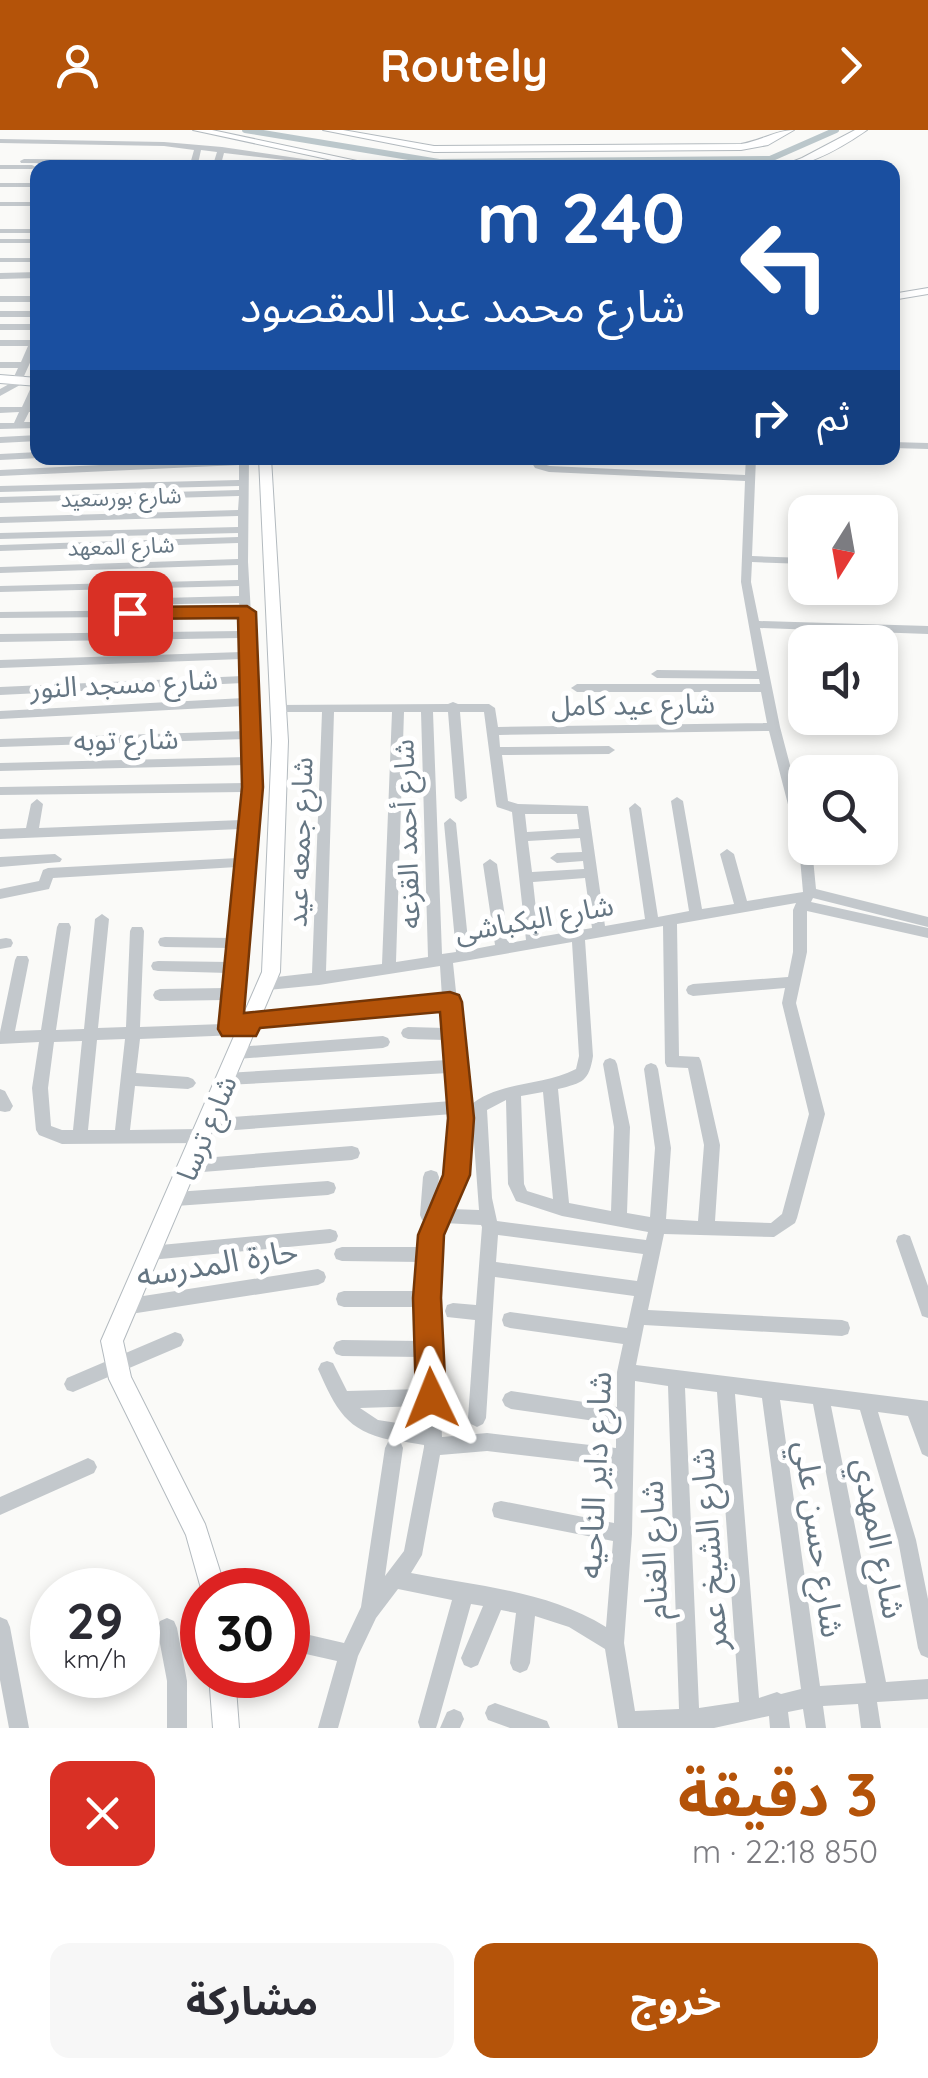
<!DOCTYPE html>
<html lang="ar">
<meta charset="utf-8">
<style>
body{margin:0;font-family:Quicksand,"Noto Sans Arabic",sans-serif;background:#f7f7f7;color:#2b2b33;direction:rtl;height:100vh;display:flex;flex-direction:column;font-size:38px;white-space:nowrap}
*{box-sizing:border-box;margin:0}
p{font-size:32px;color:#7c7c81}
.icon{flex:none;width:55px;height:55px;fill:none;stroke:currentColor;stroke-width:2;stroke-linecap:round;stroke-linejoin:round}
.map{position:relative;height:1598px;overflow:hidden;direction:ltr}
.drawer{display:flex;flex-direction:column;background:#fff;flex:1}
.drawer>*{flex:none}
.guide{position:absolute;left:30px;top:30px;width:870px;height:305px;border-radius:20px;box-shadow:0 5px 15px #0003;direction:rtl;background:#1a4fa0;color:#fff;overflow:hidden}
.needle{width:65px;rotate:191deg}
.controls{position:absolute;left:788px;top:365px;display:grid;gap:20px}
.controls a{display:grid;place-items:center;width:110px;height:110px;border-radius:20px;background:#fff;box-shadow:0 5px 15px #0003;font-size:50px}
.speed{position:absolute;left:30px;top:1438px;display:flex;gap:20px;font-size:50px;font-weight:700;text-align:center}
.speed>*{display:grid;place-content:center;width:130px;height:130px;border-radius:50%;background:#fff;box-shadow:0 5px 15px #0003;line-height:1}
.speed small{font-size:25px;font-weight:400}
.speed .limit{border:15px solid #d22;background:#fff;color:#111}
.pin{position:absolute;display:grid;place-items:center;width:85px;height:85px;color:#fff;margin:-42px;border-radius:20px;box-shadow:0 5px 15px #0006}
.me{position:absolute;width:110px;margin:-55px;rotate:358deg;stroke-linejoin:round;filter:drop-shadow(0 0 8px #0008)}
.turn{display:flex;align-items:center;gap:35px;height:210px;padding:0 50px;font-size:45px}
.turn .icon{width:130px;height:130px;stroke-width:2.5}
.turn b{display:block;font-size:70px;line-height:85px}
.then{display:flex;align-items:center;height:95px;padding:0 50px;background:#0003;gap:20px;font-size:38px}
.round{display:grid;place-items:center;flex:none;width:105px;height:105px;border-radius:20px;background:#f7f7f7}
.summary{display:flex;align-items:center;justify-content:space-between;height:170px;padding:0 50px}
h1{font-size:60px;font-weight:700;line-height:75px;color:#b45309}
.button{display:flex;gap:20px;margin-top:auto;padding:20px 50px}
.button a{flex:1;height:115px;border-radius:20px;background:#b45309;color:#fff;font-size:40px;font-weight:700;line-height:115px;text-align:center}
.button a+a{background:#f7f7f7;color:#2b2b33}
header{display:flex;justify-content:space-between;align-items:center;height:130px;padding:0 50px;background:#b45309;color:#fff;font-size:45px;font-weight:700}
.map>svg:first-child{display:block}
</style>
<header><svg class="icon" aria-label="forward" viewBox="0 0 24 24"><path d="M9 5l7 7-7 7"/></svg>Routely<svg class="icon" aria-label="person" viewBox="0 0 24 24"><circle cx="12" cy="8" r="4"/><path d="M4 21q1-7 8-7t8 7"/></svg></header>
<div class="map">
<svg width="928" height="1598" viewBox="0 0 928 1598">
<rect width="100%" height="100%" fill="#fafaf8"/>
<g fill="none" stroke-linecap="round" stroke-linejoin="round">
<!-- canal -->
<path stroke="#bbc7cb" stroke-width="6" d="M245,0l194,32 331,-3 66,-29"/>
<defs>
<path id="secondary" d="M193,0h19l178,38h-21z
M323,0h20l91,16 307,-2c19,-3 36,-14 53,-14l-26,15 -27,5 -307,2z
M855,0h12c-26,18 -60,38 -91,38l26,-10z
M928,158v6l-36,6v-6z
M0,245l38,3v8l-38,-3z
M259,328h12l17,283 -8,231 -157,369 8,36 74,147 21,66 -24,2 -16,-57 -77,-156 -8,-38 161,-369 10,-231z
M209,1545h26l4,53h-26z"/>
</defs>
<!-- secondary casing -->
<use href="#secondary" stroke="#b3babf" stroke-width="2"/>
<!-- street -->
<path fill="#c3c8cc" fill-rule="evenodd" d="M0,9l164,3 58,5 102,15 -4,2 -96,-11 -4,15h-8l5,-16 -16,-2 -4,18h-8l5,-18 -30,-4 -164,-3z
M24,29l132,1 4,2 -4,2 -135,-1 -1,-2z
M0,35h32l4,2 -4,2h-32z
M0,53h38v4h-38z
M0,72h38v4h-38z
M0,99h38v4h-38z
M0,109h38v4h-38z
M0,128h38v4h-38z
M38,142v6l-38,1v-6z
M0,166h38v6h-38z
M0,181h38v6h-38z
M0,194h38v6h-38z
M38,201v14l-18,40 -20,11v-7l11,-6 7,-15h-18v-6h21l7,-16h-28v-6h31z
M38,250v14l-6,12h6v6h-9l-5,10h14v6l-38,1v-6h14l5,-11 -19,1v-6h22l11,-24z
M38,305v6l-38,2v-6z
M892,312l36,1v6l-36,-1z
M38,322v6h2l-40,2v-6z
M239,328h10l-1,104 4,69 3,3 -3,3 1,15 3,3 -2,3 1,18 2,3 -2,3 4,53 -1,52 -13,152 2,4c-4,7 -6,17 -2,25 -7,16 -6,37 -7,55l4,2 2,4 -2,4 -5,2 -97,4 -4,34 52,4 5,2 3,4 -3,4 -5,2 -53,-3 -5,44 70,-1 -2,-3 3,-5 5,-2 246,-18 -3,-28 -223,12 -5,-2 -2,-4 2,-4 5,-2 222,-13 -2,-20 -38,-1 -5,-2 -2,-4 2,-4 5,-2 37,1 -2,-20 -191,17 -5,-2 -2,-4 2,-4 5,-2 190,-16 -2,-31 -121,19 -51,5 -5,-2 -2,-4 2,-4 5,-2 44,-5 10,-261h-43l-6,-4 2,-3 173,-1 5,-2 5,2h31l6,4 3,19 269,-4 -6,-31h-184l-6,-4 6,-4h183l-1,-5 -102,-1 -6,-4 6,-4 100,1 -16,-89 4,-101 -196,-9 -14,-4 -6,-10h10l4,6 7,2 195,9 1,-17h10l-4,98 53,2v6l-53,-2 -1,20 8,39 169,5v8l-168,-6 20,99 25,95v26h7l4,41 112,28v10l-115,-29 -2,4 117,26v10l-121,-27v41l-11,51 29,111 -28,104 -2,5 -21,14 -110,-3 -16,76 194,10 6,2 2,6 -2,6 -6,2 -198,-11 -8,40 292,36v56l-6,-3 -14,-38 -30,-4 38,128 12,59v59l-7,-3 -3,-7 -20,-108 -38,-130 -29,-4 55,276 42,-3v20l-51,3 4,26h-20l-3,-24 -35,2 3,22h-20l-3,-19 -15,3 2,16h-20l-1,-12 -55,12h-96l-13,-79 -36,-22 -34,-11 -5,47 -3,7 -7,3 -7,-3 -3,-7 6,-50 -15,-3 -23,55 -7,3 -7,-3 -3,-7 22,-52 -12,-2 -33,118 -2,6h-16l-2,-6 34,-122 -54,-11 -22,29 -18,38 -20,72h-20l19,-67 -49,-11v-20l56,13 17,-36 24,-159 3,-6 3,-2c-45,-9 -55,-31 -73,-71l3,-6 6,-2 6,2 14,28 75,-2 -1,-32 -79,-1 -6,-2 -3,-6 3,-6 6,-2 78,1 -1,-34h-75l-6,-2 -2,-6 2,-6 6,-2h75l2,-29 -79,-1 -6,-2 -2,-5 2,-5 6,-2h80l1,-12 5,-13 -6,-2 -2,-5 3,-38 2,-5 6,-2 6,2 2,5 -2,24 11,-26 5,-61 -245,18 2,4 -3,5 -5,2 -140,1 -23,-9 -3,-5 -4,-42 7,-46 -39,2v-12l15,-72 2,-4h10l2,4 -14,71 26,-1 16,-103 2,-4h10l2,4 -15,103 28,-1 11,-110 7,-5 7,5 -11,109 28,-1 4,-96 2,-4h10l2,4 -4,96 83,-3 2,-24 -65,1 -5,-2 -2,-4 2,-4 5,-2 66,-1 2,-15 -70,-2 -5,-1 -2,-4 2,-4 5,-1 71,1 1,-14 -65,-1 -5,-1 -2,-4 2,-4 5,-1 66,1 6,-71 -184,11 -4,11 -49,10v-10l39,-8 4,-11 5,-2 190,-10 3,-29 -241,10v-10l26,-1 5,-24 6,-5 6,5 -4,24 203,-8 2,-28 -244,3v-8l245,-4 1,-18 -246,6v-8l247,-6 -1,-18 -246,8v-8l245,-8 -1,-25 -244,13v-8l244,-13 -1,-15 -243,12v-8l243,-11 -1,-17 -242,9v-8l242,-8 -1,-14 -241,4v-8l241,-3 -1,-15 -240,2v-6l240,-3 -1,-6 -116,2 -6,-3 6,-3 116,-3v-10l-239,6v-6l238,-6v-15l-238,8v-6l238,-8v-16l-238,8v-6l238,-8v-4l-238,6v-6l238,-6v-11l-238,7v-6l238,-7 1,-14 -239,7v-6l239,-7v-4l-239,6v-6l239,-6v-15l-239,11v-6zM334,582h58l-10,252 -56,7zM404,582h17l7,245 -32,5zM433,582h15l7,86 6,4 6,-4 -7,-86h24l12,92 1,3 15,5 14,128 -17,3 -12,-79 -7,-5 -7,5 12,81 -26,5 -13,-127 -6,-5 -6,5 12,129 -14,2zM769,601l30,116 4,45 -56,9 -13,-47 -7,-5 -7,5 14,50 -32,5 -19,-108 -6,-4 -6,4 18,110 -31,6 -17,-109 -6,-5 -6,5 16,111 -40,7 -17,-120 -70,-2 -10,-3 -6,-46 107,-1 6,-4 -6,-4 -109,1 -1,-12zM525,684h52l2,15 -52,3zM580,708l2,14 -25,1 -7,5 7,5 26,-2 1,8 -52,3 -4,-31zM585,748l7,50 -53,9 -6,-55zM796,773l-3,7v42l-5,25 -95,7 -5,2 -2,4 2,4 5,2 92,-8 -3,15 27,111 -27,100 -11,9 -56,-2 5,-76 -19,-84 -2,-4 -20,-1 -2,-132zM663,796l2,137 2,4 21,1 16,77 -6,76 -32,-2 5,-71 -13,-79 -2,-4 -5,-2 -5,2 -2,4 11,79 -5,69 -23,-4 3,-86 -13,-63 -2,-4 -5,-2 -5,2 -2,4 11,63 -3,84 -42,-8 -11,-114c25,-6 31,-8 35,-33l-8,-116zM572,812l7,114 -3,13c-35,18 -77,11 -108,38l-15,-144zM125,909l-10,91h-27l9,-90zM82,911l-9,89h-11l-11,-4 -3,-38 6,-46zM543,962l10,107 -26,-8 -3,-7 -3,-88zM506,970l2,84 8,17 46,15 86,16 -2,8 -149,-19 -5,-23 -5,-88zM468,983l4,2 7,95 -29,-1 14,-34zM444,1093l37,2 1,2 -6,78 -23,-2 -6,2 -2,6 2,6 28,3 -7,98 3,6 6,3 6,-3 3,-6 9,-141 139,19 -7,32 -117,-16 -6,2 -2,6 2,6 6,2 113,16 -6,28v35l-106,-16 -6,3 -3,6 3,6 6,3 105,15v24l-129,-15 -45,4 -7,-138 4,-64zM498,1105l145,19 -6,27 -141,-19zM635,1251l33,5 11,323 -44,2 -11,-68 8,-109zM685,1258l32,4 22,310 -40,6zM735,1264l27,4 39,291 -20,5 -4,-2 -18,6zM780,1270l33,4 53,279 -46,3zM423,1276v21l-45,-7 -18,-12zM400,1311l24,4v2l-20,104 -19,25 18,-128zM487,1321l128,15 -1,57 -113,-22 -7,2 -2,7 2,7 7,2 112,22 -7,86c-58,-36 -129,-41 -195,-54l11,-18 18,-100z
M880,430l9,2 1,2 -5,3 -5,-1z
M55,724l7,5 -2,3 -60,5v-10z
M6,808l5,1 2,4 -2,4 -11,2v-10z
M383,906l5,2 2,4 -2,4 -5,2 -146,11 -5,-2 -2,-4 2,-4 5,-2z
M0,959l5,2 8,15 -3,5 -5,1 -5,-1z
M352,1016l6,2 2,5 -2,5 -6,2 -162,13 -6,-2 -2,-5 2,-5 6,-2z
M328,1051l6,2 2,5 -2,5 -6,2 -152,11 -6,-2 -2,-5 2,-5 6,-2z
M330,1099l6,2 2,5 -2,5 -6,2 -180,17 -6,-2 -2,-5 2,-5 6,-2z
M904,1104l6,2 18,50v32l-6,-2 -2,-6 -24,-69 2,-5z
M318,1139l6,3 2,5 -2,5 -6,3 -194,30 -6,-2 -2,-6 2,-6 6,-2z
M175,1202l6,2 3,6 -3,6 -108,46 -6,-2 -3,-6 3,-6z
M88,1328l6,3 3,6 -3,6 -94,42v-18z
M0,1487l7,3 3,7 19,101h-20l-9,-48z
M167,1488l7,3 3,7 10,53v47h-20v-47l-10,-53 3,-7z
M495,1573l52,18 3,7h-40l-22,-8 -3,-7 3,-7z
M454,1579l7,3 3,7 -4,9h-20l7,-16z"/>
<!-- secondary -->
<use href="#secondary" fill="#fff" fill-rule="evenodd"/>
</g>
<!-- route -->
<path fill="#b45309" stroke="#753606" stroke-width="2.5" d="M247,476l9,6 7,175 -19,226 206,-21 9,3 3,7 12,116 -4,57 -26,60 -3,63 5,100 -5,10 -10,4 -10,-4 -5,-10 -3,-100 5,-63 25,-60 5,-57 -8,-106 -180,16 -4,8h-34l-4,-7 24,-242 -4,-169 -108,1 -10,-6 10,-6z"/>
<g text-anchor="middle" dominant-baseline="central" stroke-width="10" stroke-linejoin="round" paint-order="stroke">
<!-- far-street labels -->
<g font-size="22" fill="#657683" stroke="#fff">
<text transform="translate(121 367) rotate(-2)">شارع بورسعيد</text>
<text transform="translate(121 416) rotate(-2)">شارع المعهد</text>
</g>
<!-- street labels -->
<g font-size="28" fill="#657683" stroke="#fff">
<text transform="translate(124 553) rotate(-3)">شارع مسجد النور</text>
<text transform="translate(633 574) rotate(-1)">شارع عيد كامل</text>
<text transform="translate(126 609) rotate(-1)">شارع توبه</text>
<text transform="translate(406 704) rotate(-92)">شارع أحمد القزعه</text>
<text transform="translate(299 712) rotate(-88)">شارع جمعه عيد</text>
<text transform="translate(534 788) rotate(-10)">شارع البكباشى</text>
<text transform="translate(206 998) rotate(-67)">شارع ترسا</text>
</g>
<!-- near-street labels -->
<g font-size="32" fill="#657683" stroke="#fff">
<text transform="translate(217 1132) rotate(-9)">حارة المدرسه</text>
<text transform="translate(594 1345) rotate(-87)">شارع داير الناحيه</text>
<text transform="translate(880 1408) rotate(79)">شارع المهدي</text>
<text transform="translate(820 1409) rotate(82)">شارع حسن علي</text>
<text transform="translate(708 1419) rotate(-94)">شارع الشيخ عمر</text>
<text transform="translate(653 1420) rotate(-92)">شارع الغنام</text>
</g>
</g>
</svg>
<div class="controls">
<a><svg class="needle" viewBox="-14 -14 28 28"><path d="M0-13l5 13h-10z" fill="#e53935"/><path d="M0 13l5-13h-10z" fill="#7c7c81"/></svg></a>
<a><svg class="icon" aria-label="sound" viewBox="0 0 24 24"><path d="M4 9h4l5-4v14l-5-4H4zM17 9q2 3 0 6"/></svg></a>
<a><svg class="icon" aria-label="search" viewBox="0 0 24 24"><circle cx="10" cy="10" r="6"/><path d="M15 15l6 6"/></svg></a>
</div>
<div class="speed"><div>29<small>km/h</small></div><div class="limit">30</div></div>
<div class="pin" style="left:130px;top:483px;background:#d93025"><svg class="icon" aria-label="arrive" viewBox="0 0 24 24"><path d="M6 21V4h12l-3 4 3 4H6"/></svg></div>
<svg class="me" style="left:431px;top:1268px" viewBox="-20 -20 40 40"><path d="M0-17L14 15 0 8-14 15z" fill="#b45309" stroke="#fff" stroke-width="4"/></svg>
<div class="guide">
<div class="turn"><svg class="icon" aria-label="left" viewBox="0 0 24 24"><path d="M17 20v-9H6M10 6l-5 5 5 5"/></svg><div><b>240 m</b>شارع محمد عبد المقصود</div></div>
<div class="then">ثم<svg class="icon" aria-label="right" viewBox="0 0 24 24"><path d="M7 20v-9h11M14 6l5 5-5 5"/></svg></div>
</div>
</div>
<section class="drawer">
<div class="summary"><div><h1>3 دقيقة</h1><p>850 m · 22:18</p></div><a class="round" style="background:#d93025;color:#fff"><svg class="icon" aria-label="close" viewBox="0 0 24 24"><path d="M6 6l12 12M18 6L6 18"/></svg></a></div>
<div class="button"><a>خروج</a><a>مشاركة</a></div>
</section>
